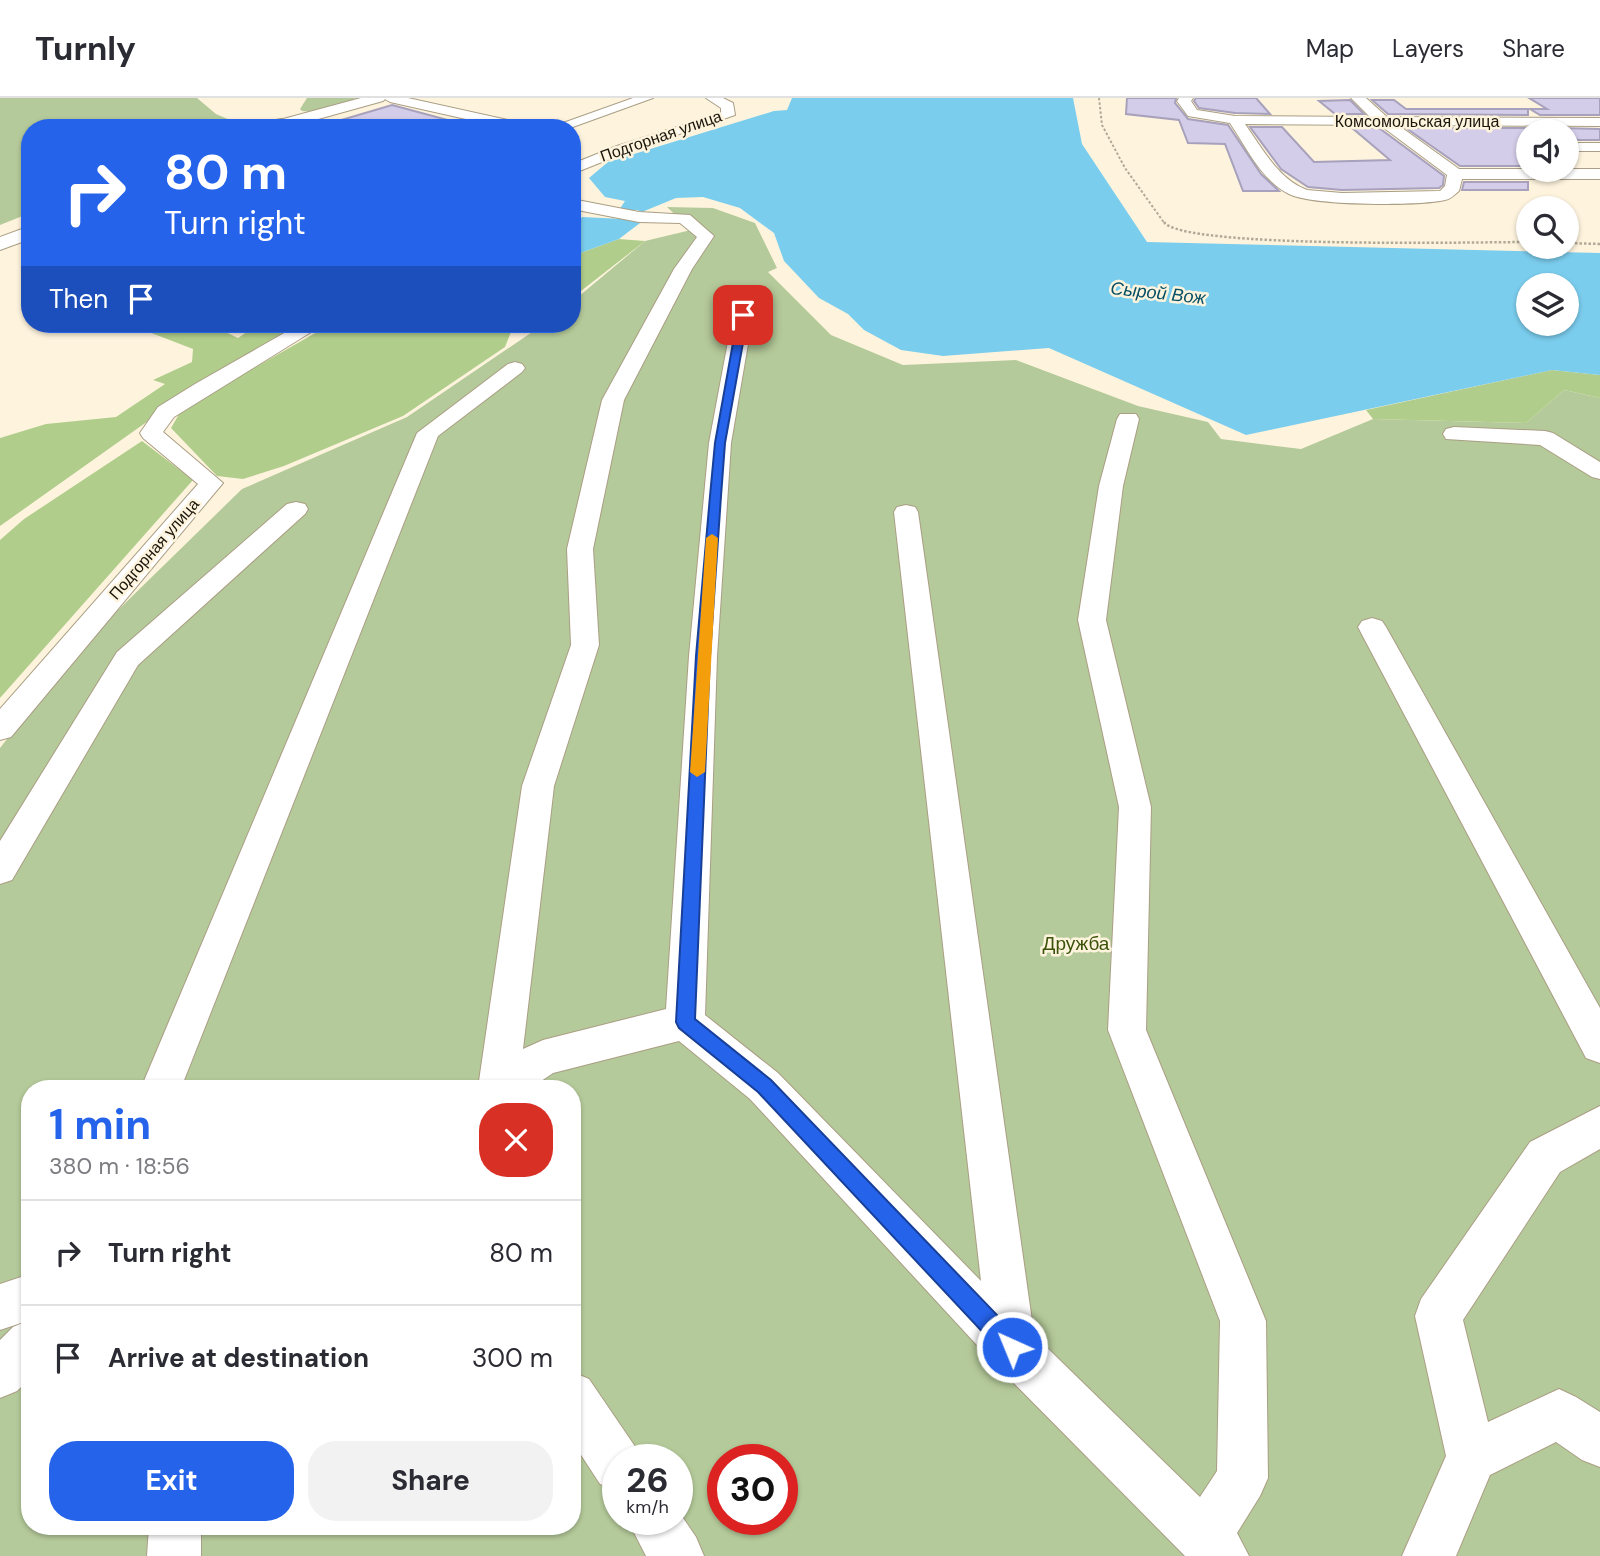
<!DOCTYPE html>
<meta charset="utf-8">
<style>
body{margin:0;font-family:"DM Sans",sans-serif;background:#f2f2f3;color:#2b2b33;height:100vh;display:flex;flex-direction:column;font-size:26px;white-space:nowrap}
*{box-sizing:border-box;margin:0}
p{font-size:23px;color:#7c7c81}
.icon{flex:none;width:38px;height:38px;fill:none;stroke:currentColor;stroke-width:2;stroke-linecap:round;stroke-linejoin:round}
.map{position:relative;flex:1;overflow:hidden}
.sheet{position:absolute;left:21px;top:982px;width:560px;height:455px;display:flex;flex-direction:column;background:#fff;border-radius:28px;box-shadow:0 2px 5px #0004}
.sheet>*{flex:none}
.banner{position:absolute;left:21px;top:21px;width:560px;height:214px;border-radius:28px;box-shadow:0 2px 5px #0004;background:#2563eb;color:#fff;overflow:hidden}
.buttons{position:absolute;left:1516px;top:21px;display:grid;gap:14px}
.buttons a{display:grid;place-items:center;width:63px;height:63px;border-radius:50%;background:#fff;box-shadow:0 2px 5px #0004;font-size:35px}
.speed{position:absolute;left:602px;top:1346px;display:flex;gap:14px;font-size:35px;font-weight:700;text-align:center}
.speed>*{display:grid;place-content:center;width:91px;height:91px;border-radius:50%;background:#fff;box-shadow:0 2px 5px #0004;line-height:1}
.speed small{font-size:18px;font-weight:400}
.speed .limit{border:10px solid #d22;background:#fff;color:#111}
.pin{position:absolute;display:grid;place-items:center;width:60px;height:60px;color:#fff;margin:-30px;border-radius:14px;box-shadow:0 4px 10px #0006}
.me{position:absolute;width:77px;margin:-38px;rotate:316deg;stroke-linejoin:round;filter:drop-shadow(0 0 5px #0008)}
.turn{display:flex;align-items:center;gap:24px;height:147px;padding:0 28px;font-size:32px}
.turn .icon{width:91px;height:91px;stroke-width:2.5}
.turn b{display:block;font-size:49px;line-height:60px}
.then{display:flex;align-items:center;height:66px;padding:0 28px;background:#0003;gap:14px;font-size:26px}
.round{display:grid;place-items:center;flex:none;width:74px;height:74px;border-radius:28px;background:#f2f2f3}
.head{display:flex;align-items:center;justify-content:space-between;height:119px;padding:0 28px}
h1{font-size:42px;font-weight:700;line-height:52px;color:#2563eb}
.primary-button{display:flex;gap:14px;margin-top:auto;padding:14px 28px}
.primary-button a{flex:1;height:80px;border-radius:28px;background:#2563eb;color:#fff;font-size:28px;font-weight:700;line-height:80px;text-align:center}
.primary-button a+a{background:#f2f2f3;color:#2b2b33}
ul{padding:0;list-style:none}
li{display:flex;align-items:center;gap:21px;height:105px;padding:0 28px;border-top:2px solid #e1e1e2}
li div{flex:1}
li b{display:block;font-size:26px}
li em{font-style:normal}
header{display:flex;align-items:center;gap:42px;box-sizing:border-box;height:98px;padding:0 35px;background:#fff;border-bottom:2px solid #e1e1e2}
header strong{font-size:33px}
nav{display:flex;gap:38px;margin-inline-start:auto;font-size:24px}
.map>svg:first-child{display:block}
</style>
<header>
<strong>Turnly</strong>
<nav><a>Map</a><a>Layers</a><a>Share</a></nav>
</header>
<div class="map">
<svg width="1600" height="1458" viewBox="0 0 1600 1458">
<rect width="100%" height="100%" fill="#fef4de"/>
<!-- green -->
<path fill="#b5ca9a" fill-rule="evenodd" d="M0,0h197l19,16 28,12 -214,2v85l-30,12z
M307,0h46l6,1 -46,13 -11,-1 -2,-2z
M667,109l46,1 42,15 22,45 -9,4 63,63 72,30 113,-5 122,46 70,16 13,17 80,10 72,-30 153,4 38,-33 36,8v1158h-1600v-808l76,-97 166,-162 165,-72 137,-93h28v-22l73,-61 46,-11zM30,990h542v438h-542zM618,1362h59v59h-59zM723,1362h59v59h-59z"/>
<!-- forest -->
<path fill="#b1cd8c" d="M619,141l26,2 -73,57v-39l11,-7z
M128,226h81l29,14 20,-14h47l-109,63 -196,139v-88l46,-14 70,-7 49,-33 -12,-4 39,-18 1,-13z
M331,226h57l-3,8 14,-8h130l-18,8 -6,15 -102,69 -119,50 -41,13 -26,-3 -46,-48 11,-19z
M1552,272l48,5v23l-36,-8 -38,33 -153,-4 -7,-9z
M142,343l51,39 -193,218v-158l24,-21z"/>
<!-- water -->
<path fill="#7bcdee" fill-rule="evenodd" d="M792,0h281l9,46 65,98 453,11v122l-48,-5 -306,65 -197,-87 -106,8 -42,-6 -37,-20 -16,-16 -29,-16 -35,-37 -10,-28 -34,-25 -37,-11 -27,1 -34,14 -5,-2h-18l6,-9 -20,-4 -16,-19 19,-16 166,-51 13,-1zM1528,187h38v39h-38z
M582,119l62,3 -25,19 -36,13 -11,7v-35l6,-2z"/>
<!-- building -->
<path fill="#d4cde9" stroke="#a7a1bb" stroke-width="2" d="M1127,0h49l-1,5 13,16 40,6 33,49 18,17h-36l-18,-47 -37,-1 -9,-23 -53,-6z
M1196,0h60l14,16 -35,-1 -36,-5 -5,-7z
M1529,0h71v17h-60l-10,-6h17z
M1350,2l14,14h-29l-16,-13z
M1372,2h22l12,9h122v6l-140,-1z
M392,7l63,17 -1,6h-115l-1,-7z
M1250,29h32l32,35 76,-2 -39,-33 28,1 65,48 -1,9 -4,3 -97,2 -34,-3 -27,-18z
M1406,30h122v38h-68z
M1560,30l40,1v11h-22z
M1464,84h64v8h-66z"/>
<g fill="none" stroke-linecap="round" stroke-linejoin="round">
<defs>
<path id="minor" d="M383,0h25l118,26 7,4h-27l-116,-26z
M633,0h20l-83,30h-21z
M706,0h17l10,5 2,12 -108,37 -55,22v-10l45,-18 104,-33v-5z
M1179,0h14l-2,3 6,9 38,6 135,1 -19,-19h15l21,19 213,1v8l-202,-1 61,44h141v10h-138l-3,12c-5,4 -8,8 -14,9 -27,6 -132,6 -156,-6 -27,-13 -43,-47 -59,-71l-42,-7 -11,-15zM1245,26l135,1 67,50 -2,11 -5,5 -98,2 -35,-3c-29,-11 -45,-42 -62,-66z
M281,21l48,5 7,4 -60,-2v-6z
M1566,45h34v8h-34z
M572,101l67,13 51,3 24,21 -22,33 -68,131 -31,149 6,96 -45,141 -31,263 20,-9 123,-31 23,-353 20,-213 24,-128 3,-4h14l3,4 -22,128 -14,213 -12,359 73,58 203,208 -87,-769 3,-5 9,-2 9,2 3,5 116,823 166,162 17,-26 3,-150 -112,-291 11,-223 -41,-187 21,-134 18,-67 3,-5h16l3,5 -16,67 -17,134 45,187 -5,223 120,291 2,157 -8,18 -23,37 12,23h-64l-198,-200 -237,-257 -71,-58 -126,32 -22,15h-53l44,-302 49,-141 -4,-96 35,-149 72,-131 23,-32 -17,-14 -41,-1 -67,-13z
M300,226h24l-150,93 -11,15 60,51 -212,254 -11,3v-31l198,-225 -55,-46 -3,-5 18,-26 37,-23z
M515,264l7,2 3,4 -3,4 -84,64 -257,652h-40l276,-655 91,-69z
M1454,329l91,4 8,2 47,29v17l-8,-2 -52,-32 -94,-6 -3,-5 3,-5z
M296,404l9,2 3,5 -3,5 -167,151 -126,215 -12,4v-43l117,-189 170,-148z
M1372,520l10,3 4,6 214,381v55l-14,-5 -228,-431 4,-6z
M1600,1008v43l-40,23 -97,148 25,102 71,-33 17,8 24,15v55l-18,-7 -26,-18 -66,33 -34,81h-54l44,-100 -31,-140 6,-17 109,-157z
M30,1176v46l-30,10v-46z
M30,1222v58l-13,13 -17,7v-58l13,-13z
M572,1274l17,7 47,69 5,12h-23v31l-18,-7 -28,-43z
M677,1411l19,28 8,19h-58l-19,-37h50z
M149,1428h52v30h-54z"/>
<path id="major" d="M361,0h25l-3,3 -97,27h-27l2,-3z
M30,128v13l-30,11v-13z"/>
</defs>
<!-- minor casing -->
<use href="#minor" stroke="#aa9e84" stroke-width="2"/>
<!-- major casing -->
<use href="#major" stroke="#aa9e84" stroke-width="2"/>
<!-- path-far1 -->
<path stroke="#b1a997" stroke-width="2" stroke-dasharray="2.5 2" stroke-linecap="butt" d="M1099,0l3,27 23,43 40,56"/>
<!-- path -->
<path stroke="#b1a997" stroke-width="2.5" stroke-dasharray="2.5 2" stroke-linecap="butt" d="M1164,124c18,27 315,20 364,20
M1566,145l34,1"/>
<!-- minor -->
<use href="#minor" fill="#fff" fill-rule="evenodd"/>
<!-- major -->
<use href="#major" fill="#fff" fill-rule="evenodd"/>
</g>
<!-- route -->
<path fill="#2563eb" stroke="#184099" stroke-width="2" d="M743,214l5,3 -23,128 -4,53 -11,160 -15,363 76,61 249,259 4,8 -4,8 -8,3 -8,-3 -246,-263 -79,-64 -3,-6 20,-366 14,-160 5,-53 23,-128z"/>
<!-- slow -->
<path fill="#f59e0b" d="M712,436l6,4 -13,234 -8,5 -7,-5 16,-234z"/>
<g text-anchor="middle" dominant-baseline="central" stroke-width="5" stroke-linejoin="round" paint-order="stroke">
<!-- far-street labels -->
<g font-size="16" fill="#19150b" stroke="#fef4de">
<text x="1417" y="23">Комсомольская улица</text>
<text transform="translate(661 38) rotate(-19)">Подгорная улица</text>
<text transform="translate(154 451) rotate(-49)">Подгорная улица</text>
</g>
<!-- far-water labels -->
<g font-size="18" font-style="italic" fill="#064f65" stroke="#fef4de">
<text transform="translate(1158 195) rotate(6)">Сырой Вож</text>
</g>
<!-- park labels -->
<g font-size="19" fill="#3b520a" stroke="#fef4de">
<text x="1076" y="845">Дружба</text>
</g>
</g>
</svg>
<div class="buttons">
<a><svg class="icon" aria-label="sound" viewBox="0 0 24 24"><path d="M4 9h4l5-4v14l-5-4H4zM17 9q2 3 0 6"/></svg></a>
<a><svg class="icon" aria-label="search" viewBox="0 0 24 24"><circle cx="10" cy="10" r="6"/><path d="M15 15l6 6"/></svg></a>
<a><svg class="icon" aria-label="layers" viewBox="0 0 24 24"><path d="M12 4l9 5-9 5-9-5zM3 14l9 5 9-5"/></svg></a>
</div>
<div class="speed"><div>26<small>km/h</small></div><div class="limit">30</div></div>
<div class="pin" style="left:743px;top:217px;background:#d93025"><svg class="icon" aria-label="arrive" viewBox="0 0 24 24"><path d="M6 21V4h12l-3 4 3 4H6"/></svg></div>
<svg class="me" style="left:1012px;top:1249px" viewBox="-20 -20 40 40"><circle r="17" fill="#2563eb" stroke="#fff" stroke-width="3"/><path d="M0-11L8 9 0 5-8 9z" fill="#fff"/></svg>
<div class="banner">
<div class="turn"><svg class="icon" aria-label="right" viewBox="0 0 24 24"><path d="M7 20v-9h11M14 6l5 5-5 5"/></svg><div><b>80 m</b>Turn right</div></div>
<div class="then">Then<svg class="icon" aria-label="arrive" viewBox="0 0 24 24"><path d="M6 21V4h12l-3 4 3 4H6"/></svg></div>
</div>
<section class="sheet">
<div class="head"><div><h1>1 min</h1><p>380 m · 18:56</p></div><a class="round" style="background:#d93025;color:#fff"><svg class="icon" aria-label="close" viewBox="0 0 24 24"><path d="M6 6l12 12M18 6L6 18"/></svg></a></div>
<ul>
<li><svg class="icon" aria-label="right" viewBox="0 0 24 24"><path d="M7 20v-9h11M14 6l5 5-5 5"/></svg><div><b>Turn right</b></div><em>80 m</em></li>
<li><svg class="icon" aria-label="arrive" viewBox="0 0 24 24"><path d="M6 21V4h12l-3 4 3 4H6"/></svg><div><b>Arrive at destination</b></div><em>300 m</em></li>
</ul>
<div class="primary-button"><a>Exit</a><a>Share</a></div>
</section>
</div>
